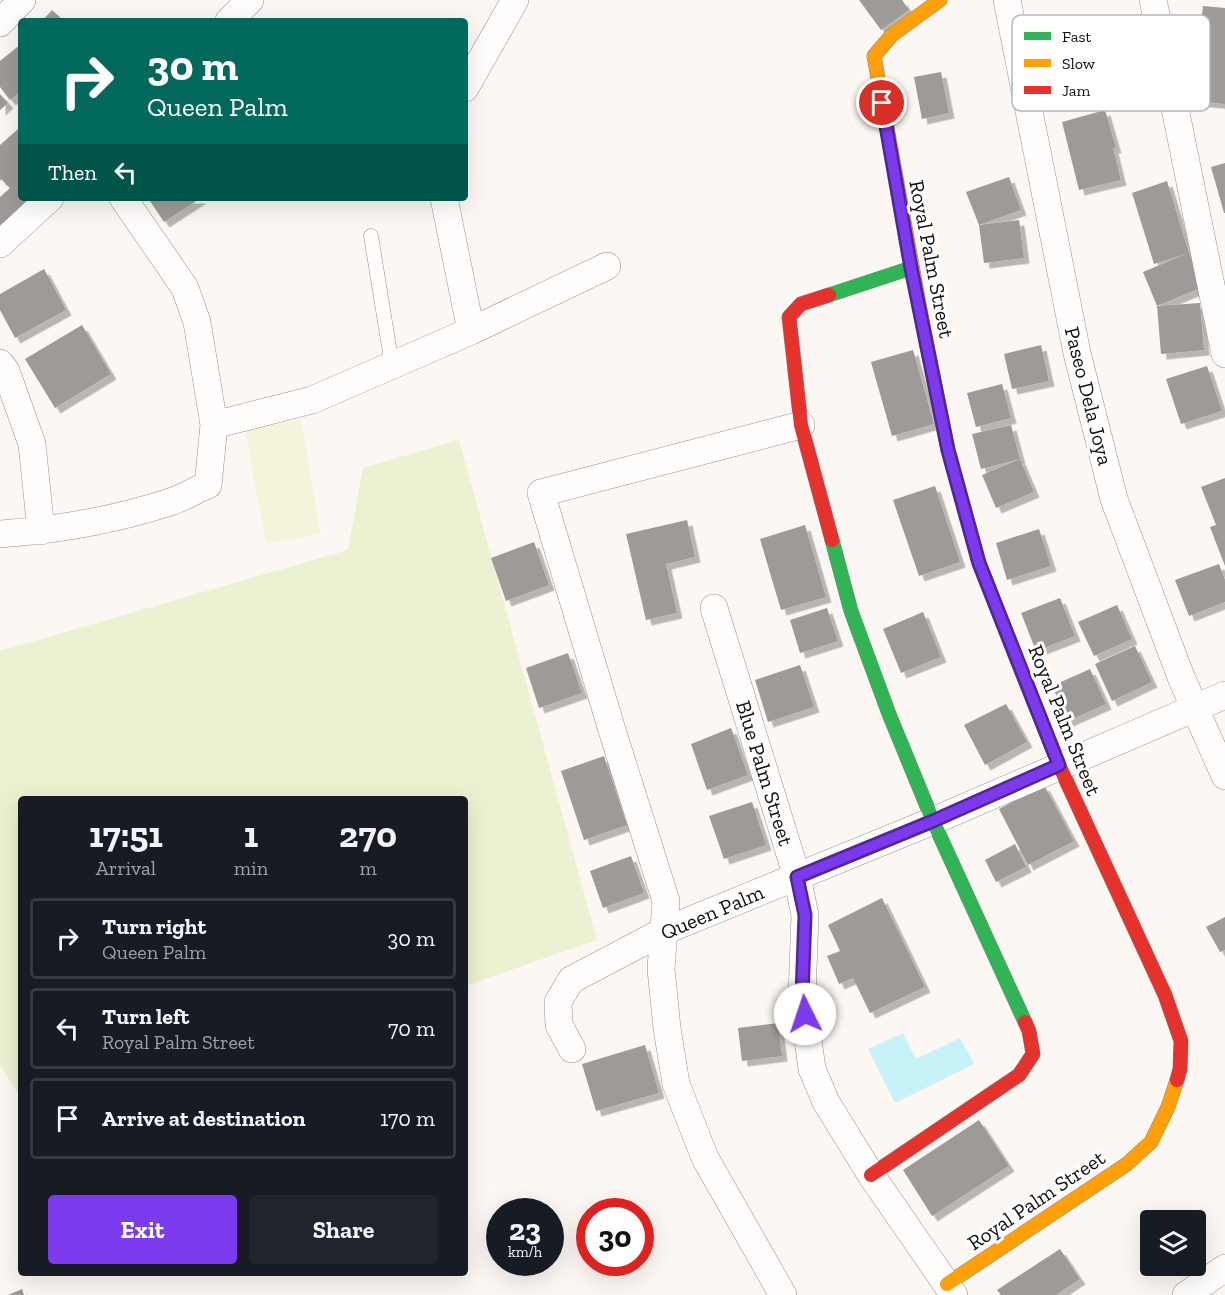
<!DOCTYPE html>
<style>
body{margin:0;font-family:"Zilla Slab",serif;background:#20242c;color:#f1f3f6;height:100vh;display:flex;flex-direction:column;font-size:22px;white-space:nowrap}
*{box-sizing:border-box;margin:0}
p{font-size:20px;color:#9ea1a6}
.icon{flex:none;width:33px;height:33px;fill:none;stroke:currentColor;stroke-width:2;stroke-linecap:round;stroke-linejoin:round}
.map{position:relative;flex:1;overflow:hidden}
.panel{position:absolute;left:18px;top:796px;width:450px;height:480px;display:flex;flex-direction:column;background:#171b24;border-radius:6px;box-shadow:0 6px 24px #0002}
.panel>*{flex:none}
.guide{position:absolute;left:18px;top:18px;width:450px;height:183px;border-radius:6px;box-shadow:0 6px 24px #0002;background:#00695c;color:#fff;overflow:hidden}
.controls{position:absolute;left:1140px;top:1210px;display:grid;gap:12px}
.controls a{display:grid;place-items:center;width:66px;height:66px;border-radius:6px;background:#171b24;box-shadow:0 6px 24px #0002;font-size:30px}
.speed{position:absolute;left:486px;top:1198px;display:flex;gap:12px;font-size:30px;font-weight:700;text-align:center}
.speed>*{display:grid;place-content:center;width:78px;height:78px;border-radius:50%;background:#171b24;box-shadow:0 6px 24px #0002;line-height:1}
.speed small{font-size:15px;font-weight:400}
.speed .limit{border:9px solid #d22;background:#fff;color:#111}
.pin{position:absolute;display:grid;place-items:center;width:51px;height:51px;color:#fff;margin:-26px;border:3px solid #fff;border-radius:50%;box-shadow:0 2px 6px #0007}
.me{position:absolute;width:66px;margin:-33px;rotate:356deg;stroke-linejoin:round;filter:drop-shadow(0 0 4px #0008)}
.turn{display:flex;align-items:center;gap:21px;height:126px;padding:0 30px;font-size:27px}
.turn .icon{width:78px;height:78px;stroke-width:2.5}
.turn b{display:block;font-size:42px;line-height:51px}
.then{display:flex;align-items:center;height:57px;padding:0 30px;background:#0003;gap:12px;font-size:22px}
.eta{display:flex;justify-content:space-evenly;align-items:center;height:102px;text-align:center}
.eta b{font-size:36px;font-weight:700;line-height:42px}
.primary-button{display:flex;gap:12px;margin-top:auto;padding:12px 30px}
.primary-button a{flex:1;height:69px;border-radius:6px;background:#7c3aed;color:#fff;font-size:24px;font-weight:700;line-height:69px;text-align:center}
.primary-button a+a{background:#20242c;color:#f1f3f6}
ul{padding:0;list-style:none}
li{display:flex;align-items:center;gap:18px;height:81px;margin:0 12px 9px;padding:0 18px;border:3px solid #363941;border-radius:6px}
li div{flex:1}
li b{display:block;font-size:22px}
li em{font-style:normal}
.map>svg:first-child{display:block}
</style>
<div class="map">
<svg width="1225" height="1295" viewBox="0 0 1225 1295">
<defs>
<filter id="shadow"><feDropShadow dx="5.5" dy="5.5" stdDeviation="0" flood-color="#0004"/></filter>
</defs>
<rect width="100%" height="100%" fill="#fcf7f2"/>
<!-- green -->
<path fill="#ecf1d1" d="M459,440l138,500 -132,46v-186h-444v299l-21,-35v-413l348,-101 15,-82z"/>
<!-- pitch -->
<path fill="#f4f4db" d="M301,420l20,114 -55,10 -21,-114z"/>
<!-- water -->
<path fill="#c7f2f7" d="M903,1033l13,26 44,-21 14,26 -79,39 -27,-54z"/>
<!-- building -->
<path fill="#9e9a98" filter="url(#shadow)" d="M859,0h43l7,10 -28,20z
M1203,6l22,2v96l-29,-3 5,-42 -4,-1z
M52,10l12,11h-22z
M21,44v47l-11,9 -10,-13v-26z
M941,72l8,41 -27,6 -8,-42z
M0,94l8,9 -8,7z
M1105,110l11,38h-3l8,32 -42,10 -17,-68z
M18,129l3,3v66h12l-33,30v-31l10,-9 -9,-9 -1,2v-36z
M1225,163v50h-1l-13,-46z
M1009,177l12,33 -42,15 -13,-33z
M1167,181l22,72 14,34 -46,19 43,-3 4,47 -43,4 -4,-48 -14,-34 43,-18 -32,10 -22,-71z
M148,198h53l-37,24z
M1019,220l5,38 -40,5 -5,-38z
M44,269l22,41 -51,28 -15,-28v-16z
M82,325l29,49 -56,34 -30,-49z
M1041,345l8,36 -37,8 -8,-35z
M913,350l21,74 -42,12 -21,-74z
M1207,366l15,45 -41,13 -15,-45z
M1002,384l9,34 -35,9 -9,-34z
M1011,425l9,34 14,33 -38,16 -14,-33 38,-16 -39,10 -9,-35z
M1225,478v88l-15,-39 6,-2 -15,-38z
M935,486l25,76 -41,14 -26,-76z
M687,520l8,37 -29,7 11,49 -31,7 -20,-86z
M805,525l21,72 -45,13 -21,-71z
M1039,529l12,37 -44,14 -11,-37z
M534,542l15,43 -43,16 -15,-43z
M1219,564l6,16v22l-36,14 -14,-36z
M1060,598l15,38 -39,15 -15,-38z
M1117,605l15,34 -38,17 -16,-34z
M827,608l11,33 -38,12 -10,-33z
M923,612l18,45 -40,16 -18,-44z
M1135,646l17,36 -40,19 -17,-37z
M568,653l14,40 -43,15 -13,-40z
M800,665l14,42 -46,15 -13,-42z
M1090,669l16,35 -38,17 -16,-35z
M1006,704l21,38 -42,23 -21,-40z
M731,728l17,47 -41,15 -16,-46z
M604,756l23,69 -43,15 -23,-69z
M1044,785l30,56 -46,24 -29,-56z
M752,802l14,43 -42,14 -15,-43z
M1015,844l11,23 -30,15 -11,-22z
M631,856l13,37 -41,15 -13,-37z
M882,898l43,89 -55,26 -17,-35 -14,6 -12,-28 13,-5 -12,-26z
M1225,917v33l-5,2 -14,-25z
M778,1023l4,33 -40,5 -4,-33z
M645,1045l14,48 -63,18 -14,-47z
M979,1120l30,46 -77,50 -29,-46z
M1060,1249l20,30 -24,16h-55l-4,-5z
M22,1289l2,6h-16z"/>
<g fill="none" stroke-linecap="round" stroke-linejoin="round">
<defs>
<path id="lane" d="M371,236l21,129"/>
<path id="street" d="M1007,0l70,353 37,146 67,178 44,99
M1153,0l72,354
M229,21l21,-21
M0,23l22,-23
M465,88l50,-88
M444,198l27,133
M0,244l50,-46
M0,363l6,8 26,73 9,87
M214,425l98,-25 159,-69 136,-65
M0,534c57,-4 115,-14 170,-32 13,-4 25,-12 38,-17l6,-60 -17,-103 -12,-34 -62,-90
M714,608l83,269 8,38 -3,81 10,73 14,33 45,73 83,120
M572,1049l-13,-24 -1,-23 13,-22 93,-49 269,-110 292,-126
M783,1295l-78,-137 -29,-74 -9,-56 -6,-59 5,-68 -54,-171 -71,-237 260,-68
M1186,1295l39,-27"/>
<path id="fast" d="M829,295l82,-27
M923,326l25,124 31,113 38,97
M832,540l19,71 38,103 44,107 92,201"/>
<path id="slow" d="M923,326l-49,-270 18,-21 48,-35
M947,1284l180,-120 24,-22 17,-35 9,-27"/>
<path id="jam" d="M829,295l-28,9 -12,13 12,108 31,115
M1017,660l42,105 106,230 16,46 -1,28 -3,11
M871,1175l148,-100 14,-21 -4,-23 -4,-9"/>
</defs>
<!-- lane casing -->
<use href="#lane" stroke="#959391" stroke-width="15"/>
<!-- street casing -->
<use href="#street" stroke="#959391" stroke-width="28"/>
<!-- fast casing -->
<use href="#fast" stroke="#8c8a87" stroke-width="15"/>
<!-- slow casing -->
<use href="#slow" stroke="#8c8a87" stroke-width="15"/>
<!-- jam casing -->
<use href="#jam" stroke="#8c8a87" stroke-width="15"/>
<!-- lane -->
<use href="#lane" stroke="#fffefd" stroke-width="14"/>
<!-- street -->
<use href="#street" stroke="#fffefd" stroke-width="27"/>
<!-- fast -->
<use href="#fast" stroke="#30b455" stroke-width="14"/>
<!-- slow -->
<use href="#slow" stroke="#ff9f0a" stroke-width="14"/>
<!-- jam -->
<use href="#jam" stroke="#e5322d" stroke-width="14"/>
</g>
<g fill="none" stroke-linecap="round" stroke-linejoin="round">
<defs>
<path id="route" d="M805,1014l-3,-18 3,-81 -8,-38 136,-56 126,-56 -80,-202 -31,-113 -37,-182 -29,-165"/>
</defs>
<!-- route casing -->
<use href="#route" stroke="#51269a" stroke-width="15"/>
<!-- route -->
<use href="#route" stroke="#7c3aed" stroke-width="10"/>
</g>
<g text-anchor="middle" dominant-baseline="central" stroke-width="6" stroke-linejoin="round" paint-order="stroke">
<!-- street labels -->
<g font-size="21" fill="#0e0e0e" stroke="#fff">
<text transform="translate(932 259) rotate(79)">Royal Palm Street</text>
<text transform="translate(1089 396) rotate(76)">Paseo Dela Joya</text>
<text transform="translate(1065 720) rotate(68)">Royal Palm Street</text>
<text transform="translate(765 773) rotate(73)">Blue Palm Street</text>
<text transform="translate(712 912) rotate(-23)">Queen Palm</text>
<text transform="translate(1036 1200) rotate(-34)">Royal Palm Street</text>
</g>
</g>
<!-- legend -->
<rect x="1012" y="15" width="198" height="96" rx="9" fill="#fff" stroke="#b7b7b7" stroke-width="1.5"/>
<rect x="1024" y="32" width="27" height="8" fill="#30b455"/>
<rect x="1024" y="59" width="27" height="8" fill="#ff9f0a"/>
<rect x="1024" y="86" width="27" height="8" fill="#e5322d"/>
<g font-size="16" fill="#0e0e0e">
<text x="1062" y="42">Fast</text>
<text x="1062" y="69">Slow</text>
<text x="1062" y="96">Jam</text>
</g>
</svg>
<div class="controls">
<a><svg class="icon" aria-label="layers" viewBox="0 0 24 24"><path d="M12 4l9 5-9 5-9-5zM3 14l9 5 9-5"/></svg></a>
</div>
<div class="speed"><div>23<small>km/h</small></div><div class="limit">30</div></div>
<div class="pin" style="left:882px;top:103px;background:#d93025"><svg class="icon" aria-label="arrive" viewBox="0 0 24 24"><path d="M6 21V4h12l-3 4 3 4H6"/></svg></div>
<svg class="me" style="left:805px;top:1014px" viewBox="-20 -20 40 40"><circle r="19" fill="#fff"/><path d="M0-13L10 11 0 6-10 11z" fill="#7c3aed"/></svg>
<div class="guide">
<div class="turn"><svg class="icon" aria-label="right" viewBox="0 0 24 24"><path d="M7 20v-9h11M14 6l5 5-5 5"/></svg><div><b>30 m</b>Queen Palm</div></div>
<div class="then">Then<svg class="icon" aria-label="left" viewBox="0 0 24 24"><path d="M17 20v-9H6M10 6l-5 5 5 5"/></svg></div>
</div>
<section class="panel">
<div class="eta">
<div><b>17:51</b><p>Arrival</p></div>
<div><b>1</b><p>min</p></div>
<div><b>270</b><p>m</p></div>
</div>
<ul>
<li><svg class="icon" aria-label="right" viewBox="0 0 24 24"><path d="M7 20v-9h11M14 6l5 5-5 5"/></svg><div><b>Turn right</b><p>Queen Palm</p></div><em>30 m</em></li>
<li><svg class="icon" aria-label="left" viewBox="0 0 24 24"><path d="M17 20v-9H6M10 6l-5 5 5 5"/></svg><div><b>Turn left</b><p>Royal Palm Street</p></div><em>70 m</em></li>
<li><svg class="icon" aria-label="arrive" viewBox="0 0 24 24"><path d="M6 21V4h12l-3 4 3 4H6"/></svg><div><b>Arrive at destination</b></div><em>170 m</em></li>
</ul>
<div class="primary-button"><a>Exit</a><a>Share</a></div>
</section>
</div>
